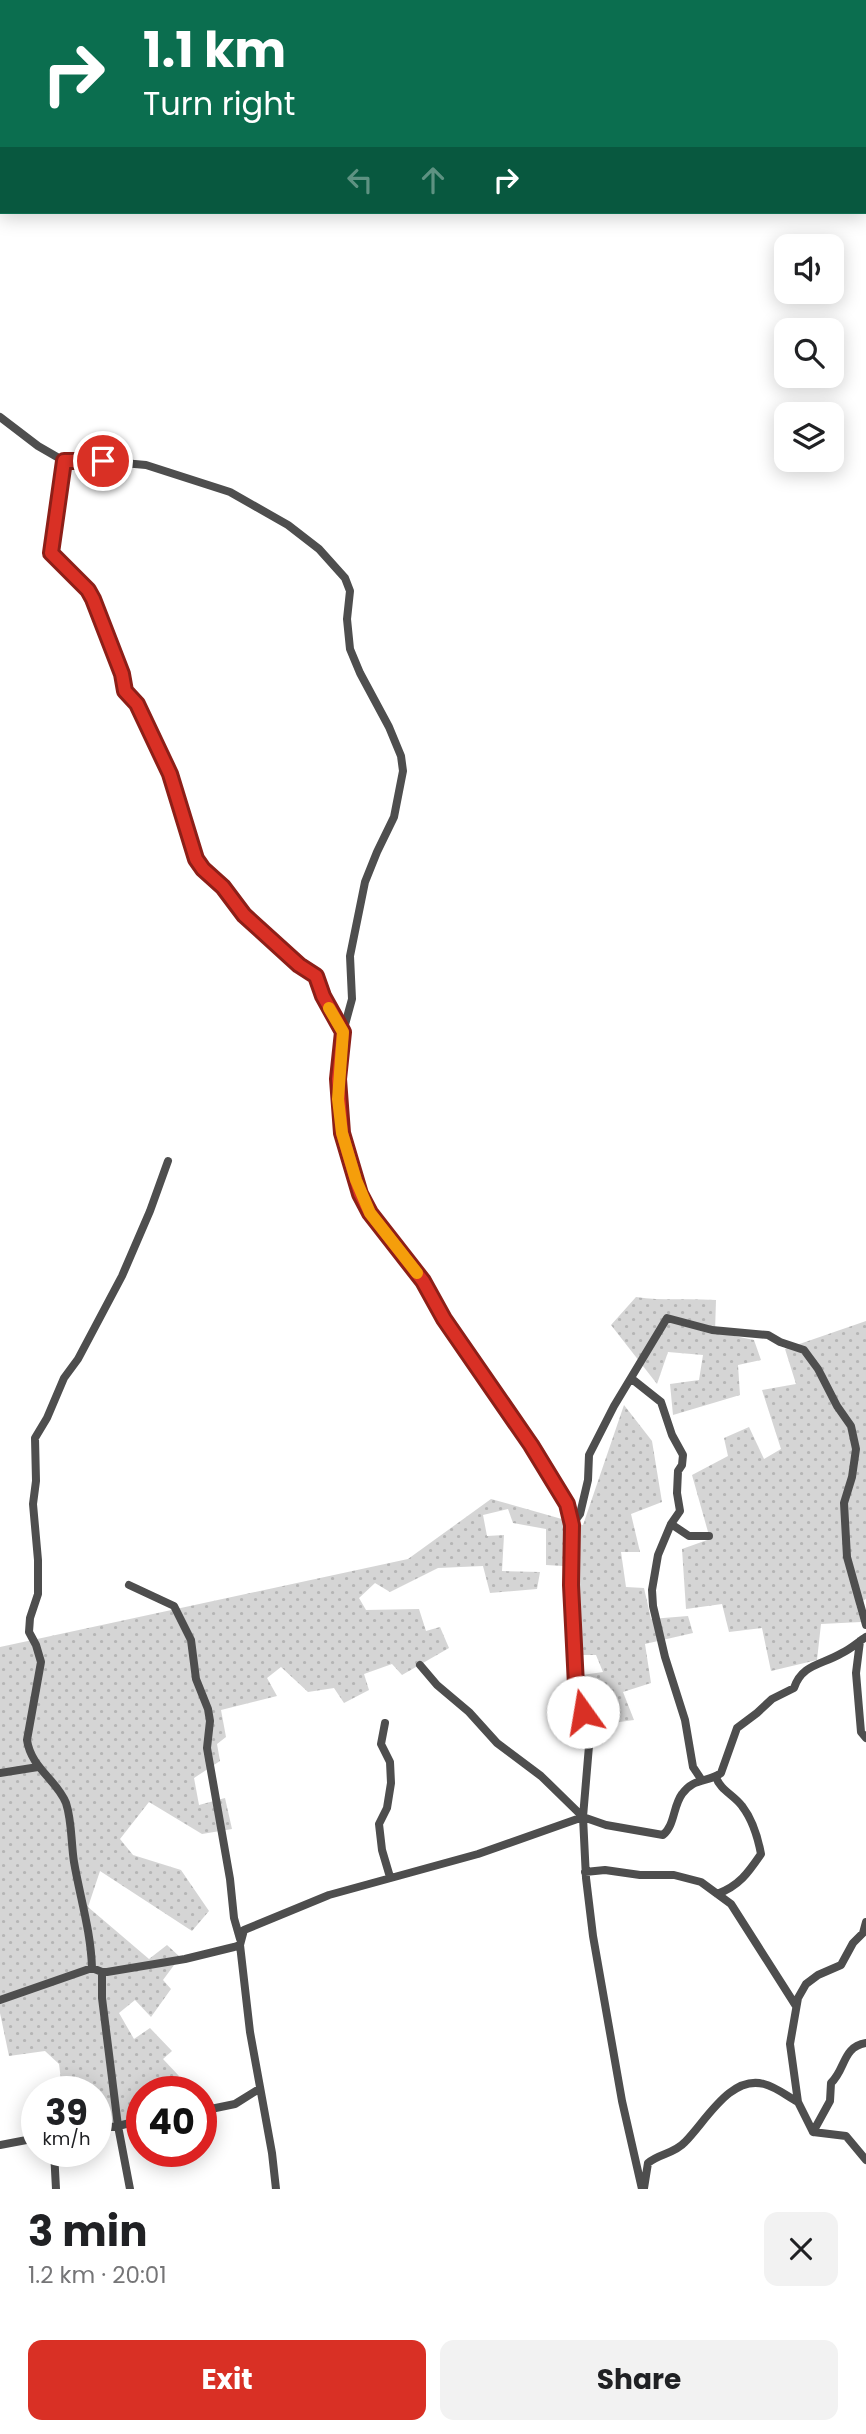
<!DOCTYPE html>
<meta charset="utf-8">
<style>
body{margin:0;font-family:Poppins,sans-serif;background:#f2f2f2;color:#202124;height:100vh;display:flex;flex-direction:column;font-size:26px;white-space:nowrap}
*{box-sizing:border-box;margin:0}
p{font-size:23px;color:#757577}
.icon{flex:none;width:38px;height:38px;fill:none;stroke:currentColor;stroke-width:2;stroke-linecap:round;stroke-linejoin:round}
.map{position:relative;height:2189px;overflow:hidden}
.drawer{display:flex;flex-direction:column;background:#fff;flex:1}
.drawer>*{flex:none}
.hud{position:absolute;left:0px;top:0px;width:866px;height:214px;box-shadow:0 4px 18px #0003;background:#0b6e4f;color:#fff;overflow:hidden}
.tools{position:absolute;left:774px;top:234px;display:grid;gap:14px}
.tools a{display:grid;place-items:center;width:70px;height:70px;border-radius:14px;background:#fff;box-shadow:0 4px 18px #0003;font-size:35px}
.speed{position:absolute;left:21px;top:2076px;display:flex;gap:14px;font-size:35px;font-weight:700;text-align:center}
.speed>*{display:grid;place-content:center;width:91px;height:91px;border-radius:50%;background:#fff;box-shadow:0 4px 18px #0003;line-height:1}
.speed small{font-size:18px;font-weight:400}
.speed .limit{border:10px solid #d22;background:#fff;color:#111}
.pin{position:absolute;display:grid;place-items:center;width:60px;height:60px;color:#fff;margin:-30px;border:4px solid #fff;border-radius:50%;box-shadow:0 2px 7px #0007}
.me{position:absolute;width:77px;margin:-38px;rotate:347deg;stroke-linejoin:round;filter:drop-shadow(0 0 5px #0008)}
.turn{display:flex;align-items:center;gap:24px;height:147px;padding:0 28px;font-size:32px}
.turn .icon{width:91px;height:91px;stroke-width:2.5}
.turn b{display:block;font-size:49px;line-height:60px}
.lanes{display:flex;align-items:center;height:66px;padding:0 28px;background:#0003;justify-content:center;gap:35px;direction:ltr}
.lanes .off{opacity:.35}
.round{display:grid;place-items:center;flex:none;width:74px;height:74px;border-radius:14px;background:#f2f2f2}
.head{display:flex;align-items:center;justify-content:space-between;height:119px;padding:0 28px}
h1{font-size:42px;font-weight:700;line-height:52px}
.button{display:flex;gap:14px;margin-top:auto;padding:14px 28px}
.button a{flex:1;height:80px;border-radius:14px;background:#d93025;color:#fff;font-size:28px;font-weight:700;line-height:80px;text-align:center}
.button a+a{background:#f2f2f2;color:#202124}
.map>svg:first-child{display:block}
</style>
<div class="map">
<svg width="866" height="2189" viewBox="0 0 866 2189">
<defs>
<pattern id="grass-dots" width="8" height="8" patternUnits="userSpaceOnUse" patternTransform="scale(1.75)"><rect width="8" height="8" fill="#d5d5d5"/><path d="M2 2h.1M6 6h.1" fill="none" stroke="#b5b5b5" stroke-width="1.8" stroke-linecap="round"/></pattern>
</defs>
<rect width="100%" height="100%" fill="#fff"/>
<!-- grass -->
<path fill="url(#grass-dots)" d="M636,1297c26,4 53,1 80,3l-1,32 39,8 7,20 -23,5 2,30 -67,20 -3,-31 29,-4 4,-25 -35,-3 -11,32 -46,-59z
M866,1321v278l-10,5 5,18 -40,2 -4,36 -46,11 -9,-43 -33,4 -7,-28 -36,5 -4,-60 28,-10 -18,-64 36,-19 -4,-18 25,-11 15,32 17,-10 -19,-59 34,-6 -11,-35z
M624,1405l28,36 10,61 -31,12 9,38h-19l5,35 18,1 7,31 37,-3 5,17 -48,11 6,39 -28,9 11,28 -36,5 5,19 -14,2 -21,-69 35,-5 -7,-17h-19l-14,-89 -17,-1v-36l-33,-6 -5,-14 -25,6 4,21 17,-1 -2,36 38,1 -3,17 -47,4 -7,-27 -45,2 -48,24 -15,-9 -16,15 7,12 53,-1 7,22 14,-4 9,21 -47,27 -10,-11 -28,10 5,16 -25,13 -10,-15 -26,4 -27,-25 -14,11 10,18 -56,14 5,27 -9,7 3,17 -26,17 5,27 26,-7 7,31 -30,5 -53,-32 -29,37 13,16 48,15 28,41 -17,20 -92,-60 -12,36 61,52 18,-14 13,12 -17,23 8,9 -20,28 -16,-17 -16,13 15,26 16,-11 22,23 -9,8 16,17 -16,15h-21v32l-46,10v-42h-6l-12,-14 -13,14h-12l-2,-3 10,-8 -2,-16 -14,-13 -36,5 -9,-43v-366l408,-88 83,-60 92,26z"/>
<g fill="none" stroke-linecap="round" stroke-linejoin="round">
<!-- minor -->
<path stroke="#4e4e4e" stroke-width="8" d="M0,417l38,29 26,15 25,-1 57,5 84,27 58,33 31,24 26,29 5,13 -3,28 3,30 10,24 29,54 12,29 2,15 -9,46 -17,35 -12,30 -15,74 2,43 -9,33 -5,47 4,54 19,61 9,19 55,71 19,35 119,176 9,30 -1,60 5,100 14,49 -7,83 3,61 7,58 29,165 20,88
M64,461l-13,92 37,37 5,9 29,75 3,17 12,13 33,70 26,85 7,10 20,19 21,27 55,50 17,11 7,20 20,36
M632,1379l29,23 11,33 11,20 -1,10 -4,6 -1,22 3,18 -9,13 -13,31 -6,35 1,16 12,51 20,63 8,47 8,12
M671,1524l18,12h20
M572,1525l8,-11 8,-34 1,-25 25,-49 53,-88 45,12 56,5 12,7 24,8 14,19 19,37 14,20 5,23 -4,28 -8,26 3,54 19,68
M129,1585l45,21 17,34 5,39 12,30 2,12 -3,27 23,131 4,39 6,21
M860,1641l-4,32 5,59 5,6
M420,1665l17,20 32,27 28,31 44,33 42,41 23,8 57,10c12,-10 10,-29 19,-41 12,-17 26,-11 39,-21l16,-45 20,-15 15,-14 22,-11c8,-24 28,-23 48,-35 9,-4 16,-11 24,-16
M385,1723l-4,21 9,18 1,21 -4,25 -8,16 3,26 8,27
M0,1773l38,-6
M716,1777c4,13 18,18 26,29 10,13 16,32 19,48 -13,19 -22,32 -44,40
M585,1872l20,-2 35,5h34l27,7 30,22 65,102
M866,1922l-3,11 -10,10 -12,22 -23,10 -12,9 -8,14 -8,46 8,58 15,30 33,4 20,24
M240,1945l10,87 22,121 4,36
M92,1968c-1,-36 -12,-71 -18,-106 -3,-19 -2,-41 -8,-59 -9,-23 -35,-35 -39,-63l14,-78 -5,-17 -7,-13 1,-14 8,-24v-34l-5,-56 3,-23 -1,-43 12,-20 17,-40 14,-19 44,-83 28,-65 18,-50
M102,1972v26l16,128 24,-6
M0,2000l92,-32 10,4h5l78,-13 49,-12 6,-2 4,-15 85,-35 149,-41 105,-37
M201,2111l34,-7 24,-15
M96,2129l22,-3 12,63
M813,2132l17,-31 1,-18c15,-14 11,-36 35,-40
M0,2145l37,-7
M54,2151l2,38
M644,2188l4,-25c12,-10 26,-9 37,-21 21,-21 45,-67 79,-58 12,3 23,12 34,18"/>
</g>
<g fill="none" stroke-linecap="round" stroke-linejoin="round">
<defs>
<path id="route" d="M103,461h-39l-13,92 37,37 5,9 29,75 3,17 12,13 33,70 26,85 7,10 20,18 21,28 55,50 17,11 7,20 20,36 -5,47 4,54 18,61 10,19 53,68 21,38 87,126 36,59 5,21 -1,60 5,100 7,27"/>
</defs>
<!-- route casing -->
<use href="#route" stroke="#8d1f18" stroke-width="18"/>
<!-- route -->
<use href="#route" stroke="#d93025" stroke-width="12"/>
<!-- slow -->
<path stroke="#f59e0b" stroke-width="12" d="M329,1008l14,24 -5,67 4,34 14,47 14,33 47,60"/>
</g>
</svg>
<div class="tools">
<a><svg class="icon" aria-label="sound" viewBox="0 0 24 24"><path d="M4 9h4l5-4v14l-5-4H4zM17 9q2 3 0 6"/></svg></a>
<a><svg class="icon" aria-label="search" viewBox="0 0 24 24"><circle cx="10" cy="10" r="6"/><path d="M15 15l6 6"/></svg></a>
<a><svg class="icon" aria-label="layers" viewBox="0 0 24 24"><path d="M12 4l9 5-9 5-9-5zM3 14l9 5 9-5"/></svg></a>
</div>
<div class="speed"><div>39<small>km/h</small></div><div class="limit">40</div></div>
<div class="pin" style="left:103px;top:461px;background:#d93025"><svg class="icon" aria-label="arrive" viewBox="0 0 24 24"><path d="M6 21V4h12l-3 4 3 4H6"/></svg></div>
<svg class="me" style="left:583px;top:1712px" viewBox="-20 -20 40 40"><circle r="19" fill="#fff"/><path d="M0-13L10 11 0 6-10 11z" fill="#d93025"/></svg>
<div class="hud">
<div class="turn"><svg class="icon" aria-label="right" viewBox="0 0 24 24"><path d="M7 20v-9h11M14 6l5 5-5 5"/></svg><div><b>1.1 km</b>Turn right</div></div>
<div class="lanes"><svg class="icon off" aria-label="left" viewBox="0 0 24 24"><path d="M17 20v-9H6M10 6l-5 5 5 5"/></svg><svg class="icon off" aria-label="ahead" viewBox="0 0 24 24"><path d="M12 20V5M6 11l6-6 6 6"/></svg><svg class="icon" aria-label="right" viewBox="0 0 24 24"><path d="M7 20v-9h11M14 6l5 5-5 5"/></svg></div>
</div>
</div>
<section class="drawer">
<div class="head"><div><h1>3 min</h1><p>1.2 km · 20:01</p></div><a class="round"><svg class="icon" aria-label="close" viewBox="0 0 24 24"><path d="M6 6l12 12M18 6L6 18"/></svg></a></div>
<div class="button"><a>Exit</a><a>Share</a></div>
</section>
